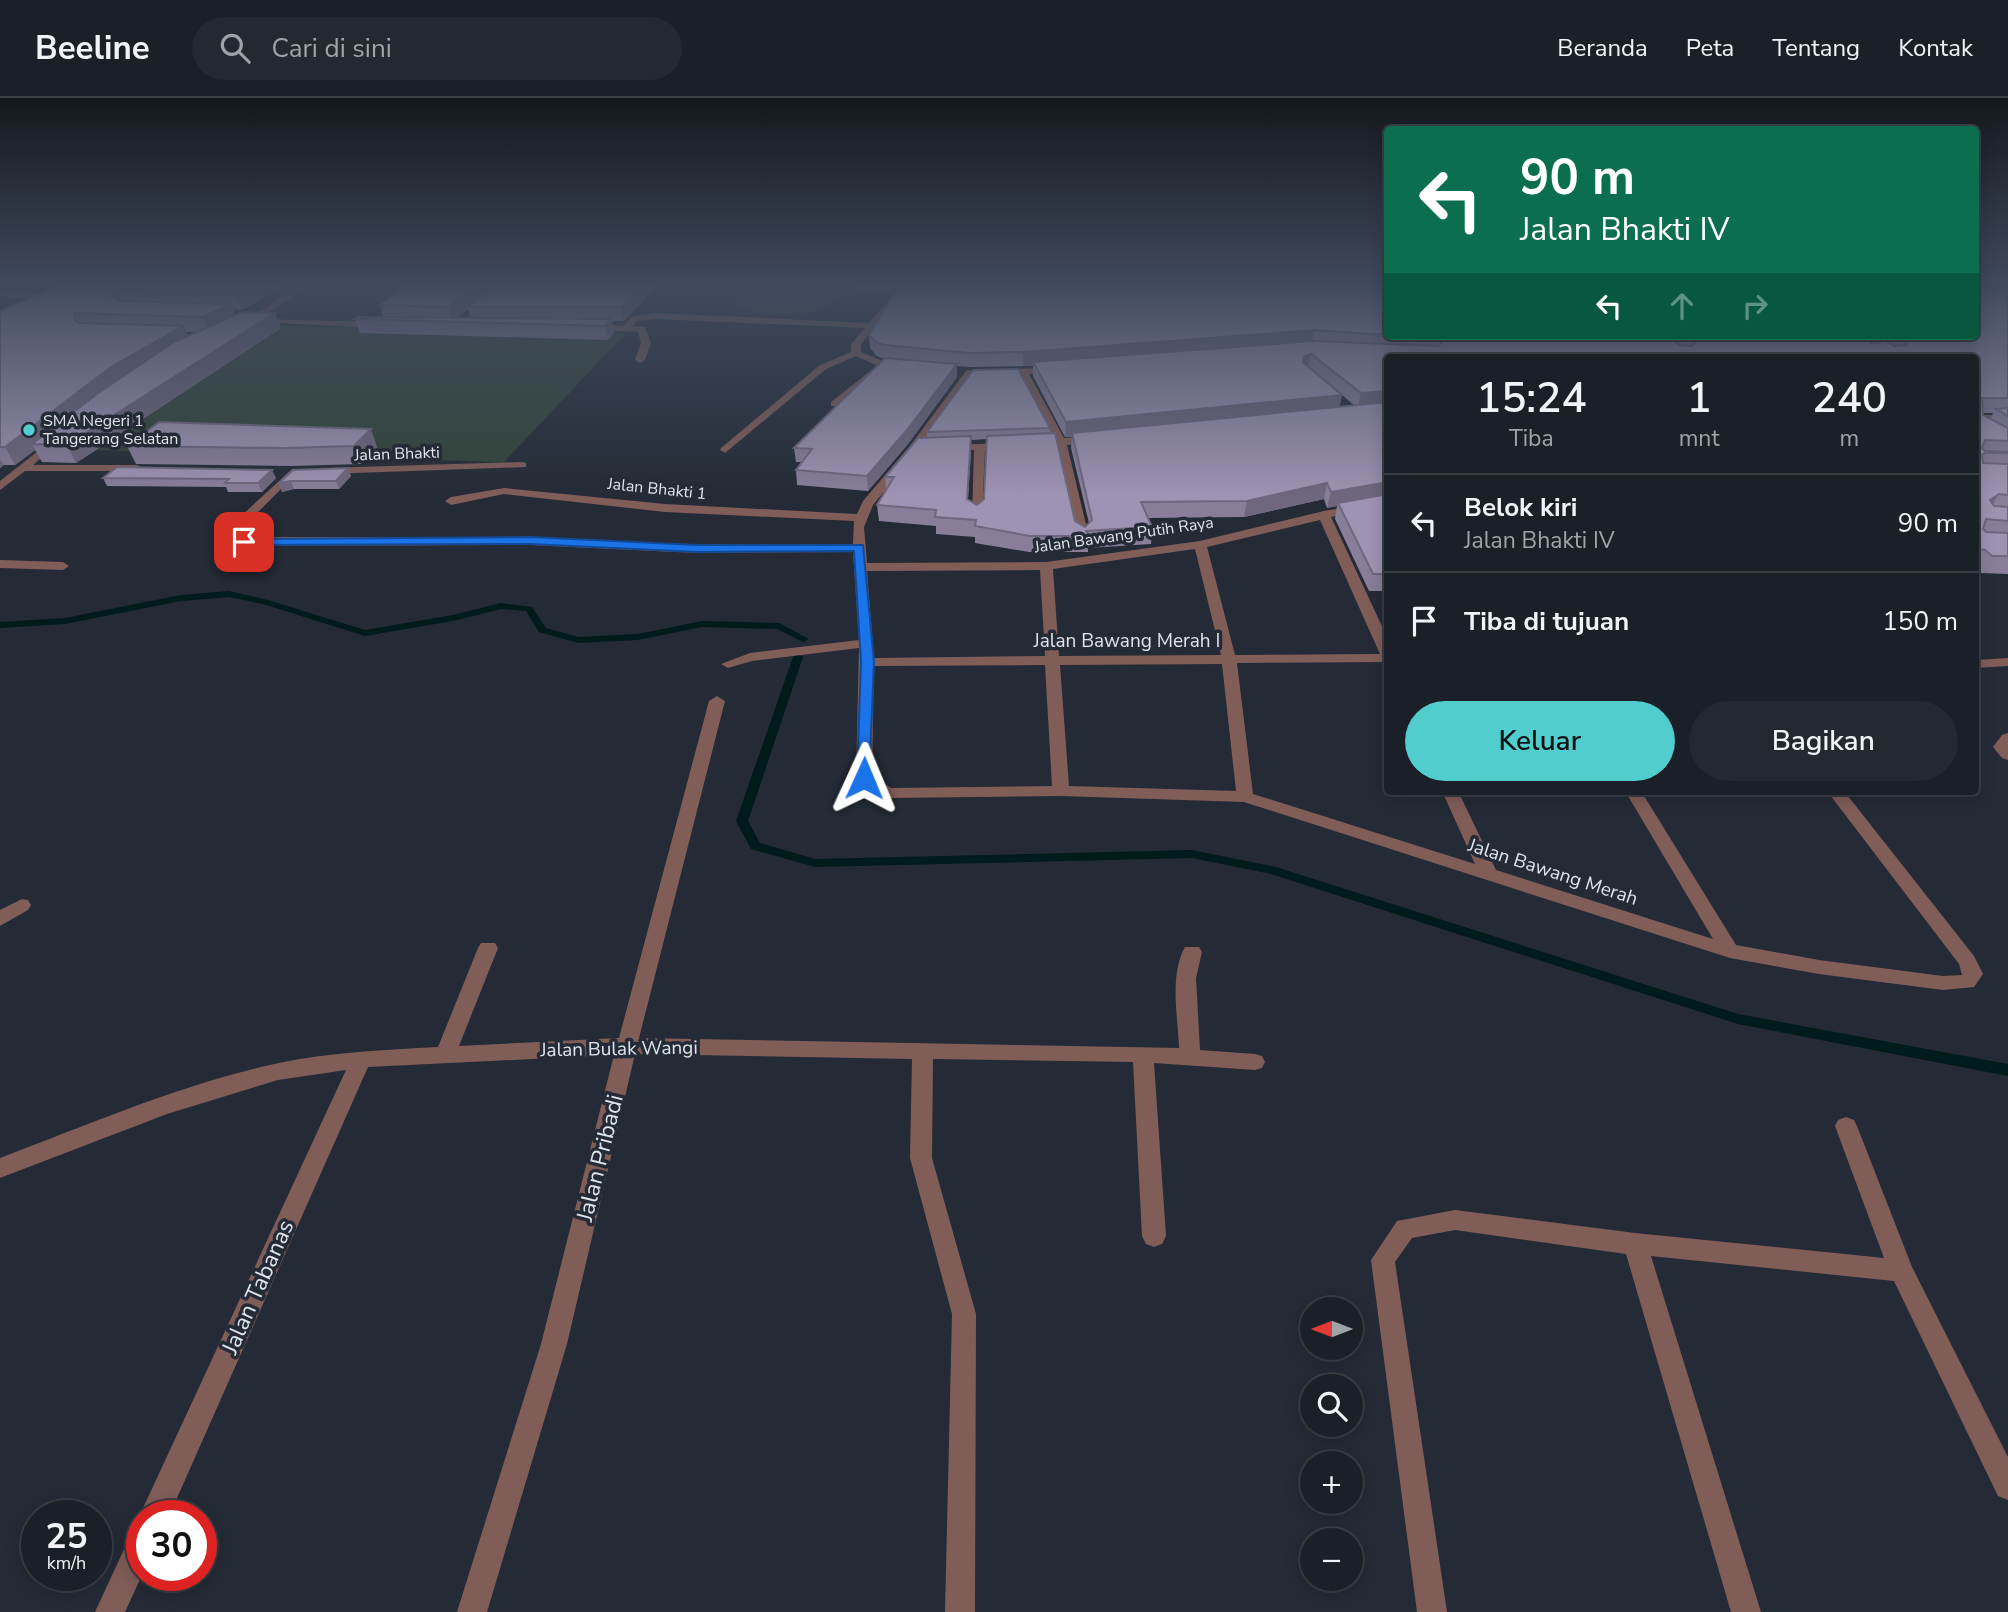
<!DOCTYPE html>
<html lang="id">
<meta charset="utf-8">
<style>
body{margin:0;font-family:"Nunito Sans",sans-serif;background:#242830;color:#f1f3f6;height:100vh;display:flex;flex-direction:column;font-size:26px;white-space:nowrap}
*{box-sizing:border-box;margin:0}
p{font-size:23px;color:#a0a3a8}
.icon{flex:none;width:38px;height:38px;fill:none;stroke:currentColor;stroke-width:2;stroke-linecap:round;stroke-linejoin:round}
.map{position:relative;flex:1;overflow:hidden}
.sheet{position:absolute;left:1384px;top:256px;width:595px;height:441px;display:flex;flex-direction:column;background:#1b2028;border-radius:7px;box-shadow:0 4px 18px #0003,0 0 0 2px #393e45}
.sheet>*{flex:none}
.banner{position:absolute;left:1384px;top:28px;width:595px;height:214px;border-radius:7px;box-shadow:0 4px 18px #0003,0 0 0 2px #393e45;background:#0b6e4f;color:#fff;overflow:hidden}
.needle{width:46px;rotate:270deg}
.fabs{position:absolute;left:1300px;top:1199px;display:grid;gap:14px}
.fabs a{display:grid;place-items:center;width:63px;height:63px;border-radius:50%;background:#1b2028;box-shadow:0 4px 18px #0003,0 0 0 2px #393e45;font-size:35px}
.speed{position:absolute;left:21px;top:1402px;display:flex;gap:14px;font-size:35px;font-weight:700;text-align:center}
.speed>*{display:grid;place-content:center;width:91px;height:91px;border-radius:50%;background:#1b2028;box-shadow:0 4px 18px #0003,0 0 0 2px #393e45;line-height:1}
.speed small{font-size:18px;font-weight:400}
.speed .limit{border:10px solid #d22;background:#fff;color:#111}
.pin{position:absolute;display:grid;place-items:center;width:60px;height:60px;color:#fff;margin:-30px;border-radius:14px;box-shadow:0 4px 10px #0006}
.me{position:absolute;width:77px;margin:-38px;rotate:1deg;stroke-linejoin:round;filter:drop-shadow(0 0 5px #0008)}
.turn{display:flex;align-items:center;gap:24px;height:147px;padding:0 21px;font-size:32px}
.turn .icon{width:91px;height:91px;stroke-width:2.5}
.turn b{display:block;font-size:49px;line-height:60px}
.lanes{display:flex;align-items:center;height:66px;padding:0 21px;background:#0003;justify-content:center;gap:35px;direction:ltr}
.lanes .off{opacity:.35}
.eta{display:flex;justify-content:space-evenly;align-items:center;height:119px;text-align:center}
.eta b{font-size:42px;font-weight:600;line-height:49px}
.button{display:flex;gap:14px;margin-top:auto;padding:14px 21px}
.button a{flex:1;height:80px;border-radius:42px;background:#52cdcd;color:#111;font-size:28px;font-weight:600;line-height:80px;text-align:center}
.button a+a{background:#242830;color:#f1f3f6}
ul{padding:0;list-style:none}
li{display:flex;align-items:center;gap:21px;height:98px;padding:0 21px;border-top:2px solid #393e45}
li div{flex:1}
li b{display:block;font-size:26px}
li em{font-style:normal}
header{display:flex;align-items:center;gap:42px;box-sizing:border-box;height:98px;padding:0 35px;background:#1b2028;border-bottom:2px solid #393e45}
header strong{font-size:33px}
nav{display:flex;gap:38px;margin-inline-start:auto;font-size:24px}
.search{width:490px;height:63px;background:#242830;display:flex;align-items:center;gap:18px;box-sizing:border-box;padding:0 24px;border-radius:38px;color:#a0a3a8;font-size:26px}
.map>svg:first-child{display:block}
</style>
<header>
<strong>Beeline</strong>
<div class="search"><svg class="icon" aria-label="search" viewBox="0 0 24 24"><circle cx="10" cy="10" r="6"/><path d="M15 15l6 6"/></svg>Cari di sini</div>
<nav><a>Beranda</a><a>Peta</a><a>Tentang</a><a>Kontak</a></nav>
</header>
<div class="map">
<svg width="2008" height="1514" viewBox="0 0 2008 1514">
<rect width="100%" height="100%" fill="#242b36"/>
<!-- green -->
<path fill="#324538" d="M768,186c20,0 57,-7 69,11 -10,25 -83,25 -100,8l3,-9z
M257,227l360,7 8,2 -121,128 -443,-13z"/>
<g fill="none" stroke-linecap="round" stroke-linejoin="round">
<!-- stream -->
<path fill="#001b1b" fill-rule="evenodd" d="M229,493l39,9 97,30 88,-15 48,-12 31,4 14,21 32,9 60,-3 64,-13 77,2 30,16 -5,3 -3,-1 -24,-12 -75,-2 -64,13 -60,3 -39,-11 -13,-21 -25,-2 -48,12 -88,15 -102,-32 -34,-7 -48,4 -116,23 -65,4v-6l65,-4 116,-23z
M798,556l5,3 -55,164 12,22 55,16 377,-9 84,17 462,147 270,50v12l-270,-52 -467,-150 -79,-16 -377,9 -64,-18 -15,-28 57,-164z"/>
<!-- minor -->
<path fill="#815d58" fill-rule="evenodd" d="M302,186h10l-54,35 122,3 4,3 -4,3 -127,-6 -7,4 -4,-3z
M903,186h9l-51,60v8l24,10 19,3v4l-24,-2 -24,-11 -30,13 -101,84 -5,-3 1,-2 99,-83 31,-13v-8l14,-16 -210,-9 -18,2 -4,5 12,1 6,16 -6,17 -5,3 -5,-3 6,-17 -3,-11 -48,-2 -4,-3 4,-3 33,2 8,-9 24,-4 214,10z
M0,192l49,4 4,3 -4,3 -49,-4z
M1058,270l2,2 -5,3 -26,1 35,64 31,-2 5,3 -5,3 -28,3 22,92 -6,4 -6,-4 -20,-92 -21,2 -5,-3 22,-5 -34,-65 -20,1 -5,-3 5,-3z
M969,272l3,1v4l-54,75 -45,55 -9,22 3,36 179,-1 154,-21 124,-30 64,-11v7l-57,10 57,122v23l-151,1 16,131 222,70 -33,-73h16l38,79 217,69 -88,-148h16l95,154 83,15 124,16 19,-1 -3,-11 -132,-173h17l130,165 9,18 -9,13 -31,3 -124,-16 -89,-16 -486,-156 -183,-6 -171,2 -19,-5 -15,-15 3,-130 -107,13 -24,7 -7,-4 29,-11 109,-13 -6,-88 -156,1 -167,-8 -286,1 -20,-7 4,-11 64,-59 6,3 -60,60 -1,5h293l167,8 156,-1 1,-23 -189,-9 -161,-18 -53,11 -6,-4 6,-4 53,-9 161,16 192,10 6,-13 47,-55 56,-75zM1320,422l60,134 -145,1 -28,-108zM1195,451l26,106 -162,1 -6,-87zM1040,472l5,86 -171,2 -7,-87zM1222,566l14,127 -167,-5 -9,-121zM1045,567l7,121 -161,2 -19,-12 2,-110z
M869,274l8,2 -38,32h-8v-4z
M1976,317h32v6h-32z
M56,339l4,1v4l-27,23h104l6,3 -6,3h-112l-25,19v-9z
M1008,345l4,1v4l-27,2 -3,65 -10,3 2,-68 -26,1 -5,-3 5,-3z
M522,364l4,1v4l-200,7 -6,-3 6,-3z
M0,462l63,2 6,4 -6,4 -63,-2z
M2008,560v8l-32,2v-8z
M717,598l8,5 -86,337 540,10c-1,-31 -10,-72 6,-101h14l3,5 -6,26 4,72 55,4 7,2 3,6 -3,6 -7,2 -101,-7 12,173 -4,8 -8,3 -8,-3 -4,-8 -9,-174 -200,-3 -1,99 44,156 -1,298h-30l7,-298 -42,-156 2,-99 -277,-5 -68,290 -80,268h-30l84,-268 73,-289 -246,12 -199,449h-27v4l-2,-4 4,-10 202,-436 -68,10 -111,34 -167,64v-20c90,-34 184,-75 279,-95 52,-11 106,-13 159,-16l40,-99 3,-5h14l3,5 -39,98 160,-8 90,-337z
M2008,635v27l-6,-2 -9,-11 9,-12z
M22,801l6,1 3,5 -3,5 -28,16v-16z
M1846,1019l8,3 3,6 55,141 96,190v43l-10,-4 -104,-215 -243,-25 110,356h-30l-105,-358 -171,-24 -43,8 -17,24 52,350h-30l-46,-352 26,-39 58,-11 180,23 249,25 -49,-132 3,-6z
M142,1430v47l-17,37h-30l37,-80z"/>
<!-- major -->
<path fill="#d78d84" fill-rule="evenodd" d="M1859,238h11l28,21h-11z"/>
</g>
<!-- wall -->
<path fill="#887e99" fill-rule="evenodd" d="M61,186h225l-44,26 -9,-1 2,6 46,13 -205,135 -34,-1 -7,-12 -20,15h-11l-4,3v-157zM186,234h10l-8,4z
M659,186l-35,37h-12l2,12 -6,7 -248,-7 -5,-14 28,-2 -3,-12zM468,211l3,9h-14z
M856,186h44l-8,8h-35z
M1388,186v52h474l9,7 10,-2 -7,-5h102l7,-48h25v286l-27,-1 -5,-6v-210h-588v234h-19l-34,-72 2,-13 -10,2 -3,-9 -80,18 -96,1 4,9 -1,17 -63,4v4h-59l-54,-9v-6l-39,-3v-8l-57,-5 -2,-16 9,-16 -1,-12 42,-39v-6l123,-4v6l25,87 10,6 4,-4 -18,-75 1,-11h-7l-32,-61v-10l-64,1 -12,-1v11l-49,67 -40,47 -71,-6 -1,-15 6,-8h-6l-2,-14 90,-89 -7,-3 -7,-8 -1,-13zM1342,297l12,10 -15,2zM1983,315h10l-3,6 -7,-4zM987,341l-3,60 -7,6 -9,-6 3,-59z
M127,348l250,1 -16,17 -69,2 -156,-2z
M348,370l3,8 -12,13h-45l-12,3 -3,-9z
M103,380h173l-14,14h-34l-2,-5 -119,-1z"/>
<!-- shaded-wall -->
<path fill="#6f677d" d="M254,186h32l-44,26 -6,-15z
M479,186h22l-33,23v2l-16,12 -4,-14z
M643,186h16l-35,37 -3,-14z
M892,186h8l-8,8z
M118,192l7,15 -7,6 -7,-15z
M231,206l6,15 -28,13 -6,-15z
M275,215l6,15 -205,135 -9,-18z
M611,221l3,14 -6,7 -3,-14z
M183,228l8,16 -159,102 3,6 -20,15 -10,-18 106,-80z
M1314,232l-2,13 -279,19v4h-10v-14z
M1311,256l-3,14 -6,4 2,-15z
M957,266v13l-49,67 -40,47 -1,-15z
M1388,293v14l-30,3 3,-15z
M1342,297l-3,15 -267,23v4h-7l1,-15z
M371,331l6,18 -16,17 -7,-18z
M971,338v16l-4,63v-16z
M0,361l4,6 -4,3z
M348,370l3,8 -12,13 -3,-8z
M272,372l4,8 -14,14 -4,-9z
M291,383l3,8 -12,3 -3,-9z
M1388,384v15l-50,6 -1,3 -10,2 4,-16z
M1327,385l-3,16 -80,18 3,-16z
M1999,396l-10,16 1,-10z"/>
<!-- building -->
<path fill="#9e93b2" stroke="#6f677d" stroke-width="2" d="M61,186h193l-18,11 -118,-5 -7,6 7,5 113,3 -28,13 -128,-4v8l5,2 103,3 -72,41 -106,80h-5v-136z
M407,186h72l-31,23 -68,-2z
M497,186h146l-22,23h-153z
M903,186h485v51l-74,-5 -291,22 -54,1 -84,-8 -9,-3 -7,-7 23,-38z
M1976,186h4l3,4h25v110h-26l1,17 25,13v13l-23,-1 -3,8 3,3 23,1v1h-23l-3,2 1,8 25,1v31l-9,-1 -9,6 4,6 14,1v14l-22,-2 -3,10 3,3 22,1v23h-16l-7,-6 -9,-1v-192h-588v34l-27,2 -50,-39 -7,3 -1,5 39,33 -276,27 -33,-60 281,-21 124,5 3,-3 -5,-5 -33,-2h267l9,9 13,1 3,-3 -8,-7h175l9,7 10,-1 2,-4 11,8 13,-1 -1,-4 -6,-5h76z
M242,214l33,1 -208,132 -35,-1 65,-50 77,-52z
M358,219l253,2 -6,7 -250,-7z
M885,260l72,6 -50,66 -40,46 -71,-6 16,-21 -18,-1z
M1018,271l32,59 -123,4 46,-62z
M1388,304v80l-57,10 -4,-9 -80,18 -106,1 11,25 -66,4 3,5h-59l-55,-10 1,-6 -41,-3 1,-7 -59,-5 17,-28h-9l33,-39 53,-2 -4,63 10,6 7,-6 3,-63 68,-3 20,88 10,6 7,-7 -20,-87z
M2008,310v8l-12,-7z
M159,324l212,7 -17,17 -70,2 -157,-2z
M117,369l155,3 -14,13h-33l4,-4 -126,-1z
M348,370l-12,13h-45l-12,2 14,-13z
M1388,396v80h-15l-35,-71z"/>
<!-- sky -->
<linearGradient id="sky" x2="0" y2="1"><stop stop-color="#14181e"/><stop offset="0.47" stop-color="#3f4a5d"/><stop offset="1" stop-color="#3f4a5d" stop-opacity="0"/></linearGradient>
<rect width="2008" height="398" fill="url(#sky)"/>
<!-- route -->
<path fill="#1a73e8" stroke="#114b97" stroke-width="2" d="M530,439l167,8h166l11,117 -5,120h-10l-2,-4 4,-116 -7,-111 -157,1 -167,-8 -286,1 -6,-3 6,-3z"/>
<!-- markers -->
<circle fill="#52cdcd" stroke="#242b36" stroke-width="2.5" cx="29" cy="332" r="7"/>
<g text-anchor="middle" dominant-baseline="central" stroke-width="7" stroke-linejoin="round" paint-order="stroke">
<!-- far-poi labels -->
<g font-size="16" fill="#dfe4eb" stroke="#242b36" text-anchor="start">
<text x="43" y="323">SMA Negeri 1<tspan x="43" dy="18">Tangerang Selatan</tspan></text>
</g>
<!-- far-street labels -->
<g font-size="16" fill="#dfe4eb" stroke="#242b36">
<text transform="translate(397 356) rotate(-2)">Jalan Bhakti</text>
<text transform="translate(657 391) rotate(6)">Jalan Bhakti 1</text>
<text transform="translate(1124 437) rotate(-8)">Jalan Bawang Putih Raya</text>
</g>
<!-- street labels -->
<g font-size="19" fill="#dfe4eb" stroke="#242b36">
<text x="1127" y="543">Jalan Bawang Merah I</text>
<text transform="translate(1553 774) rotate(18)">Jalan Bawang Merah</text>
<text transform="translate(619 951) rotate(-1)">Jalan Bulak Wangi</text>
</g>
<!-- near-street labels -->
<g font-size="23" fill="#dfe4eb" stroke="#242b36">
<text transform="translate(600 1060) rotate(-76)">Jalan Pribadi</text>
<text transform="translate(258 1189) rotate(-66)">Jalan Tabanas</text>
</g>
</g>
</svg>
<div class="fabs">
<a><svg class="needle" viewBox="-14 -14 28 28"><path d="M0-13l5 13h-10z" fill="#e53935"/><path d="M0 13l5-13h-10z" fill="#a0a3a8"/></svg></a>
<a><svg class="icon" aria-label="search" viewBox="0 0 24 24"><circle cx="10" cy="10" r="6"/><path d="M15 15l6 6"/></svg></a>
<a>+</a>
<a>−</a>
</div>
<div class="speed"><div>25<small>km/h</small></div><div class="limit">30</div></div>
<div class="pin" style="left:244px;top:444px;background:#d93025"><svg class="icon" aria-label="arrive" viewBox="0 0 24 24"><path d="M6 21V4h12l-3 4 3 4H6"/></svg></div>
<svg class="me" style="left:864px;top:680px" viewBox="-20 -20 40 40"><path d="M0-17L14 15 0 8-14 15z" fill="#1a73e8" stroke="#fff" stroke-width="4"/></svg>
<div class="banner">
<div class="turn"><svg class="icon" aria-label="left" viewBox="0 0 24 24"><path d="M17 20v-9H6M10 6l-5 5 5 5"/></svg><div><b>90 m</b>Jalan Bhakti IV</div></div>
<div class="lanes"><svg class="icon" aria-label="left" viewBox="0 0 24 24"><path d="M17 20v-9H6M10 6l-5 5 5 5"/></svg><svg class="icon off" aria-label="ahead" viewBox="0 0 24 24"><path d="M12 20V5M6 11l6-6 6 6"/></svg><svg class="icon off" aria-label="right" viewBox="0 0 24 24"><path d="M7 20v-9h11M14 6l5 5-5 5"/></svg></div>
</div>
<section class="sheet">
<div class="eta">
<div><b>15:24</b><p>Tiba</p></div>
<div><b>1</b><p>mnt</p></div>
<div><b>240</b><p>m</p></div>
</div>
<ul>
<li><svg class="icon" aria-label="left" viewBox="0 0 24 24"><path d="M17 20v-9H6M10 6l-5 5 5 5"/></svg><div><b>Belok kiri</b><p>Jalan Bhakti IV</p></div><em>90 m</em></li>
<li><svg class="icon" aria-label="arrive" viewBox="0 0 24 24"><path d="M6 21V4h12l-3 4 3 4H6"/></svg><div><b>Tiba di tujuan</b></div><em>150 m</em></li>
</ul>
<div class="button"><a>Keluar</a><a>Bagikan</a></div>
</section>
</div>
